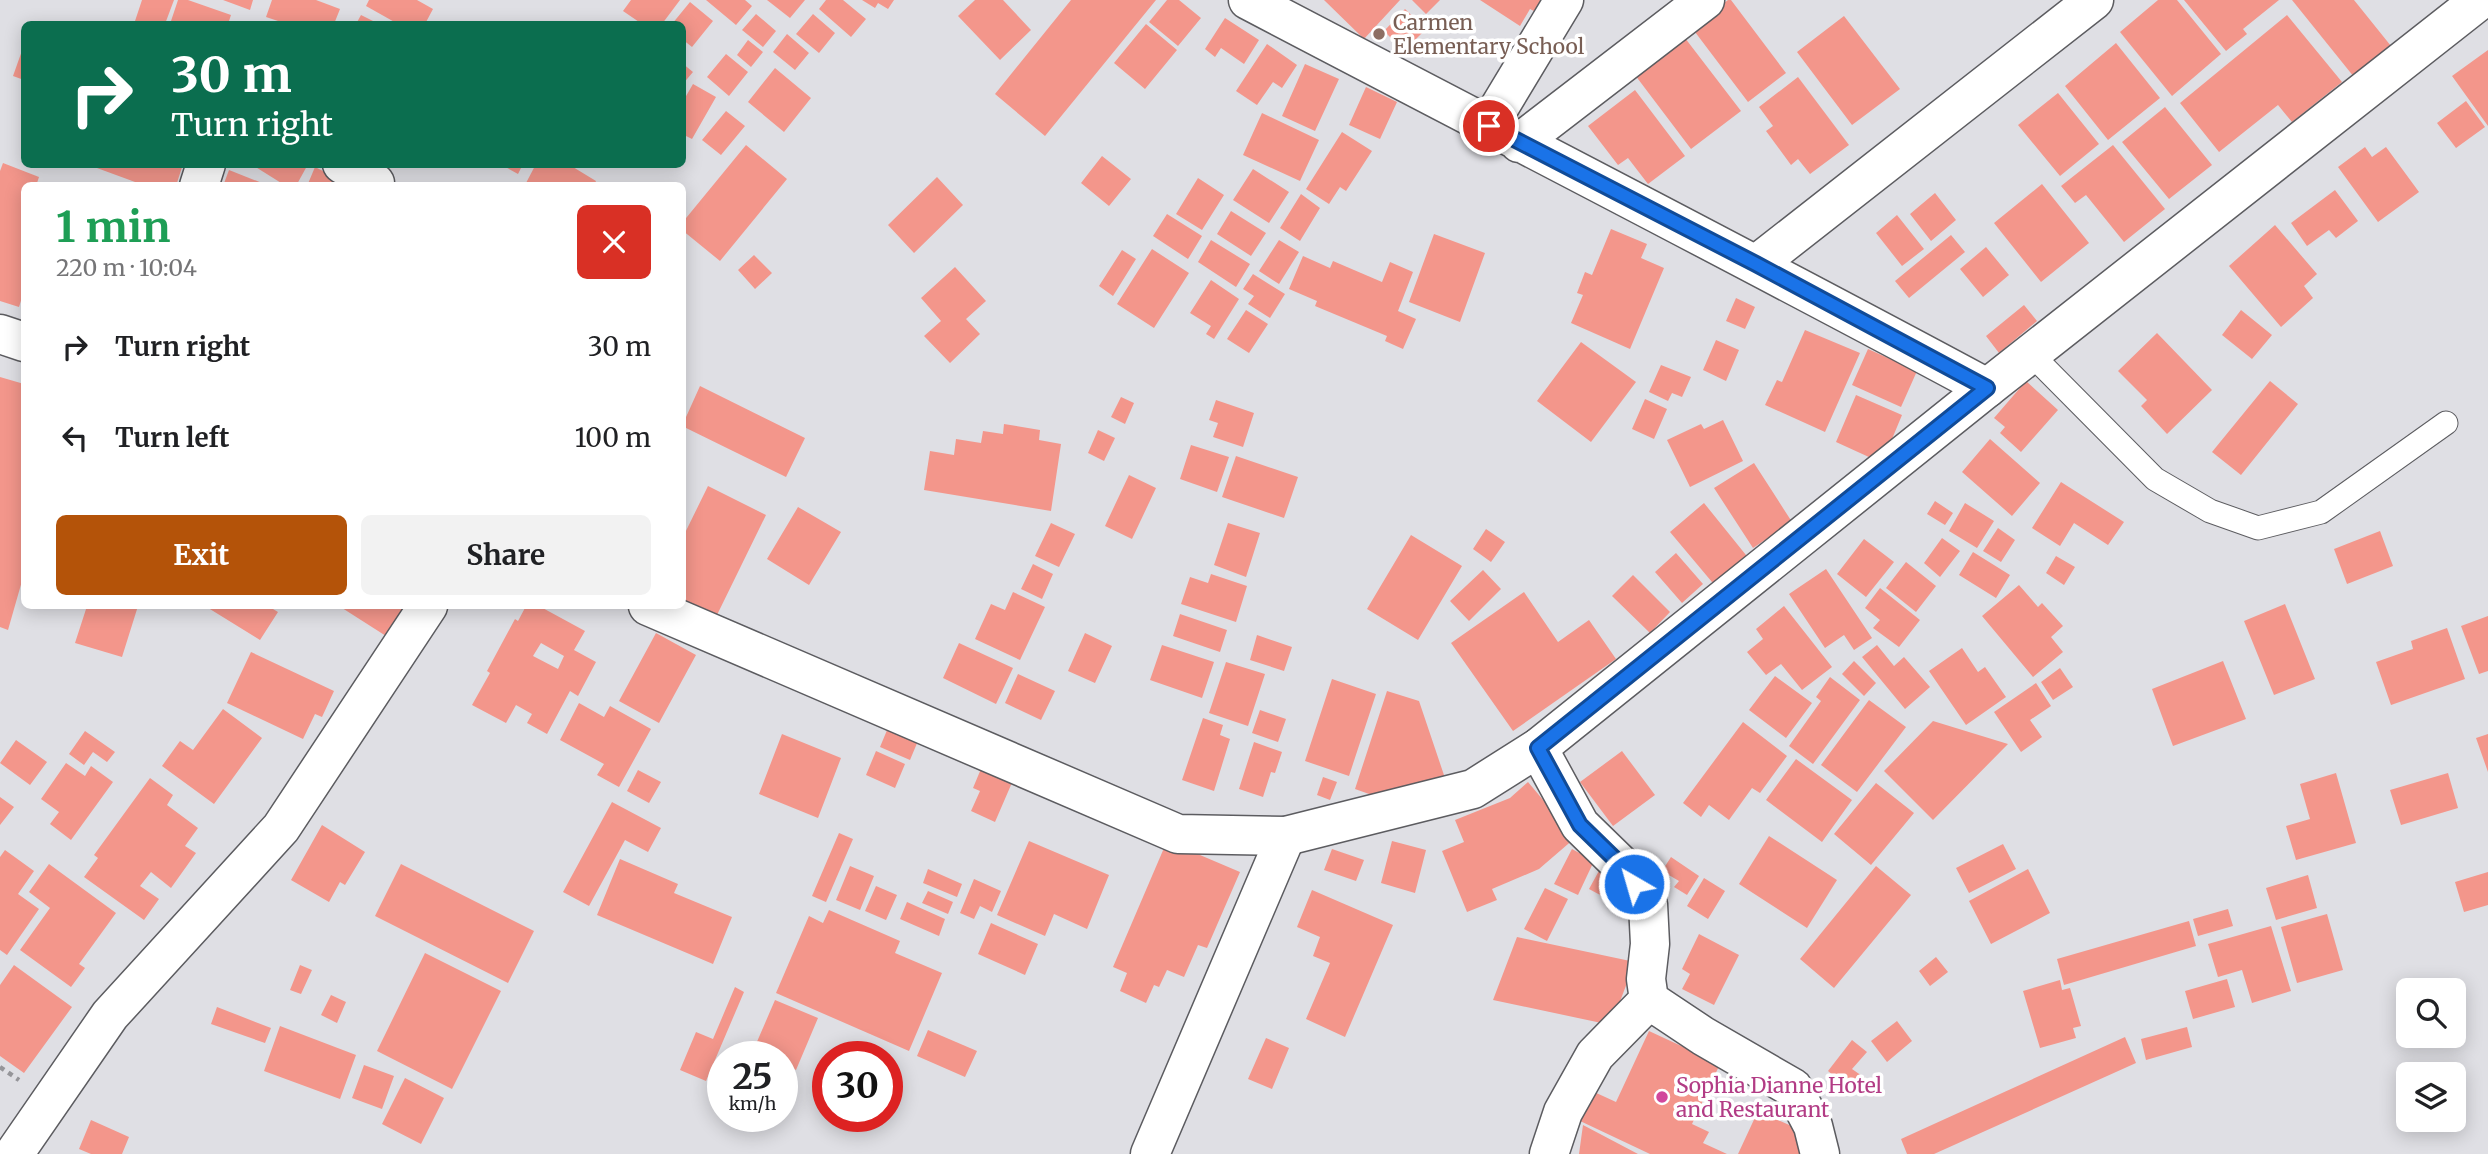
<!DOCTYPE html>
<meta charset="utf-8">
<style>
body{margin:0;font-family:Merriweather,serif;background:#f2f2f2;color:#202124;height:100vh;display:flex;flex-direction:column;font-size:26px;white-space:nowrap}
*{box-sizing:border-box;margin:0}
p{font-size:23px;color:#757577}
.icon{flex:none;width:38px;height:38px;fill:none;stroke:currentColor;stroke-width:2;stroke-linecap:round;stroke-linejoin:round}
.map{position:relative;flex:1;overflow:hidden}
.details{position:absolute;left:21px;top:182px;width:665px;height:427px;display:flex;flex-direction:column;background:#fff;border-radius:10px;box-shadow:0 4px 18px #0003}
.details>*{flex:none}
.guide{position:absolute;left:21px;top:21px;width:665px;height:147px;border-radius:10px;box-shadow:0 4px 18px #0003;background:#0b6e4f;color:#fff;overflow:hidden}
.buttons{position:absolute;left:2396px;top:978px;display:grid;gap:14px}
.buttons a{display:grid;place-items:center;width:70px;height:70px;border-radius:10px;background:#fff;box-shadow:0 4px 18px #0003;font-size:35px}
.speed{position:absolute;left:707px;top:1041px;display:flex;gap:14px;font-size:35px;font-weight:700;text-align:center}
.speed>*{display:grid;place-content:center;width:91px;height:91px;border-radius:50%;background:#fff;box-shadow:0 4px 18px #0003;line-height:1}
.speed small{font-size:18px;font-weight:400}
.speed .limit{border:10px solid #d22;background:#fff;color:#111}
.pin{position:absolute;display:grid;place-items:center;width:60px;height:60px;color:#fff;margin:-30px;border:4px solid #fff;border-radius:50%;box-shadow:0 2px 7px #0007}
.me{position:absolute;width:77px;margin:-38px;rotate:322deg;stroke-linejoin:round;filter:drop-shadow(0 0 5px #0008)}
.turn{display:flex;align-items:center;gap:24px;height:147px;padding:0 35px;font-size:32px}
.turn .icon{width:91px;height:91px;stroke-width:2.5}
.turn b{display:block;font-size:49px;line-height:60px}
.round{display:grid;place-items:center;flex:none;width:74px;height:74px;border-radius:10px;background:#f2f2f2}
.summary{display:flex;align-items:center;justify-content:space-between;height:119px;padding:0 35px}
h1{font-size:42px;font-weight:700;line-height:52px;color:#1e9e55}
.button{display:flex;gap:14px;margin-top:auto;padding:14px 35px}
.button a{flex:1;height:80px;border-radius:10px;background:#b45309;color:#fff;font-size:28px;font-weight:700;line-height:80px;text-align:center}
.button a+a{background:#f2f2f2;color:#202124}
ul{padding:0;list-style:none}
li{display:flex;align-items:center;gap:21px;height:91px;padding:0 35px}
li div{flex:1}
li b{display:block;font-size:26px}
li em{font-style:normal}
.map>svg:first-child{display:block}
</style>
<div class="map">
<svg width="2488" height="1154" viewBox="0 0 2488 1154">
<rect width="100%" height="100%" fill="#dfdfe4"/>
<!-- building -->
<path fill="#f3968b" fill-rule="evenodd" d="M142,0h32l-9,24h-31z
M178,0h10l43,15 -3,9h-58z
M223,0h30l-3,10z
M272,0h44l24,9 -6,15h-47l-21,-7z
M369,0h48l16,9 -8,15h-27l-32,-18z
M631,0h49l-18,24h-20l-19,-13z
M706,0h39l7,6 -16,19z
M767,0h38l-15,18z
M826,0h17l23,19 -15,18 -32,-28z
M862,0h32l-6,9 -10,-6 -3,5z
M975,0h28l28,30 -31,30 -42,-44z
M1071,0h85l-111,136 -50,-42z
M1167,0h12l22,18 -23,28 -29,-24z
M1324,0h76l-36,39z
M1412,0h28l-14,14z
M1480,0h64l-8,12 -6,-3 -10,17z
M1728,0h3l55,73 -38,29 -56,-74z
M2158,0h19l44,54 -49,42 -52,-64z
M2184,0h95l-36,29 4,5 -21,17z
M2292,0h62l37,46 -37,31z
M690,2l23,19 -21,26 -10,-8v-15h-10z
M1405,9l21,20 -22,22 -20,-20z
M756,14l20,17 -13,16 -21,-17z
M813,14l22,19 -16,20 -23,-19z
M361,15l18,9h-23z
M2287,15l55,67 -50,40 -14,-17 -59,47 -39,-49z
M1844,16l56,73 -48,36 -55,-73z
M1225,18l34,22 -15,24 -23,-16 -6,9 -10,-8z
M1146,24l31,26 -32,39 -31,-26z
M787,34l22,19 -14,17 -22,-18z
M1685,38l56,73 -50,38 -56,-74z
M748,40l15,12 -12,15 -14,-12z
M2116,43l44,55 -52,42 -43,-54z
M1267,44l30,21 -15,23 -9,-6 -16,23 -21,-14z
M24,45v35l-11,-4z
M2488,50v76l-36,-50z
M726,54l22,18 -19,24 -22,-19z
M682,63l11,9 -11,13z
M1305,64l34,15 -24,52 -33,-15z
M775,68l36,30 -27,34 -36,-30z
M1798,77l51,68 -39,29 -12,-15 -7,6 -25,-34 7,-5 -14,-19z
M693,84l23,13 -24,42 -10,-5v-31z
M1366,87l31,15 -17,37 -31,-14z
M1635,90l50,66 -37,28 -20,-26 -10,7 -30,-39z
M2058,93l41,51 -39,32 -42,-51z
M2466,101l19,26 -29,21 -19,-25z
M2165,107l47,58 -43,34 -47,-57z
M726,111l19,15 -24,29 -19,-15z
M1262,113l57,27 -19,41 -57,-26z
M1342,132l30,19 -26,40 -6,-4 -11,17 -23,-15z
M746,145l41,34 -67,82 -38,-31v-7z
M2113,145l52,64 -41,33 -38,-47 -11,8 -14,-17z
M2365,147l7,10 14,-10 33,45 -41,30 -40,-55z
M1102,156l29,23 -22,27 -28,-23z
M3,163l36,14 -3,9h-12v105l-5,16 -19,-6v-130z
M86,164h97l-7,22h-30z
M251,164h53l3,2 -11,20h-10z
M500,164h23l-5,10z
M536,164h32l28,17 -2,5h-64l-4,-3z
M315,167l38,19h-46z
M1253,169l36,23 -20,31 -36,-23z
M229,170l38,15v1h-44z
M937,177l26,28 -49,48 -26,-28z
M1198,178l26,17 -22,35 -26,-16z
M2042,184l47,59 -48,39 -47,-59z
M2335,190l23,31 -22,17 -7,-8 -22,16 -16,-23z
M1935,193l21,27 -25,21 -21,-27z
M1301,194l19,14 -20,33 -20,-13z
M1231,211l35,22 -15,23 -34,-22z
M1167,214l35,22 -14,23 -35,-23z
M1897,215l27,34 -22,17 -26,-33z
M2275,225l42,49 -13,12 9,12 -32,29 -52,-61z
M1611,229l36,15 -6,14 23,10 -34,81 -59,-26 12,-28 -6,-2 8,-21 7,3z
M1434,234l51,19 -25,69 -51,-20z
M1951,235l14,17 -56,46 -14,-17z
M1211,240l39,24 -14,23 -38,-25z
M1279,240l20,12 -20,32 -20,-13z
M1986,247l23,28 -26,22 -23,-28z
M1152,249l37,24 -35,55 -37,-24z
M1122,250l14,9 -23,37 -14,-10z
M754,255l18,18 -17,16 -17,-19z
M1303,256l27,12 3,-7 49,21 8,-20 23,10 -15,39 18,8 -13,30 -18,-8 2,-5 -72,-30 2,-5 -28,-12z
M955,267l31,34 -20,18 14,15 -30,29 -26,-27 17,-15 -20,-23z
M1253,274l32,20 -15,24 -22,-14 6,-8 -11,-7z
M1211,280l28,19 -25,40 -8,-5 5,-8 -21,-13z
M1736,298l19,9 -10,22 -19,-8z
M2024,305l13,16 -38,32 -13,-17z
M1246,310l22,14 -19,29 -22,-14z
M2241,310l31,25 -20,24 -30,-24z
M1805,330l55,23 -35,79 -60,-27 12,-25 5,2z
M2157,333l55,57 -45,44 -26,-28 6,-6 -29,-29z
M1716,340l23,10 -13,31 -23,-11z
M1581,342l55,40 -45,60 -54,-41z
M1868,349l49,22 -16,36 -49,-22z
M1661,365l30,12 -9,20 -10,-4 -4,8 -19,-9z
M0,377l24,7v190l-16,56 -8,-3z
M2026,381l32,29 -37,42 -21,-19 5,-6 -11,-9z
M2270,381l28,23 -57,71 -29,-23z
M700,386l105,52 -19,39 -104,-51z
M1856,395l46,20 -20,48 -46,-21z
M1121,397l13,6 -9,21 -14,-7z
M1645,399l22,10 -13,30 -22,-10z
M1216,400l38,13 -11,34 -30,-10 5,-14 -9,-3z
M1723,420l20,41 -53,26 -23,-47 34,-16 3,5z
M1004,424l36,6 -1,10 22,4 -10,67 -127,-21 6,-39 24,4 2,-16 25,4 2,-12 20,3z
M1098,430l17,8 -11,23 -16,-8z
M1990,439l50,44 -28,33 -50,-44z
M1191,445l38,12 -12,35 -37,-13z
M1236,456l62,21 -14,41 -62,-21z
M1754,463l38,59 -39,26 -39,-60z
M1129,475l27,13 -24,51 -27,-13z
M2061,482l63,40 -16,23 -34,-22 -14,23 -28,-18z
M708,486l58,29 -50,102 -34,-17v-61z
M1935,501l18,12 -8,12 -18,-11z
M1704,503l46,57 -33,28 -47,-56z
M1965,503l29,18 -17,27 -28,-17z
M798,507l43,25 -32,53 -42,-26z
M1051,523l24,11 -16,33 -24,-11z
M1228,523l32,10 -14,44 -32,-12z
M1998,528l17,12 -14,22 -18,-11z
M1486,529l19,13 -14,20 -18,-13z
M2380,531l13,35 -46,18 -13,-35z
M1411,535l51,31 -44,74 -51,-31z
M1942,538l18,13 -20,26 -16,-14z
M1864,539l30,23 -28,35 -29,-23z
M1973,552l37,23 -14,23 -37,-23z
M1676,553l27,31 -21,19 -27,-31z
M2056,556l19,11 -11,18 -18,-12z
M1906,562l30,24 -20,26 -30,-24z
M1033,564l20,10 -11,25 -21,-10z
M1826,569l46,69 -18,12 -10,-15 -19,13 -36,-54z
M1483,570l18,19 -32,32 -19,-20z
M1211,574l36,12 -11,36 -55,-18 9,-27 18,6z
M1633,575l37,37 -20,21 -38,-37z
M2019,585l19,22 4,-4 21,23 -12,11 12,15 -30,25 -51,-61z
M1880,588l40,32 -21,27 -26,-19 7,-8 -15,-12z
M1013,592l32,15 -25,53 -45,-21 16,-35 14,6z
M1524,592l34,50 31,-22 27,39 -103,72 -62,-88z
M2285,604l30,75 -41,16 -30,-74z
M87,606h51l-16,51 -47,-14z
M205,606h63l10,6 -18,28z
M339,606h66l-19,30z
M526,606h13l46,25 -11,19 22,12 -18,34 -8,-5 -23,43 -20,-11 5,-9 -16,-9 -10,18 -34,-18 18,-32 -3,-2 28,-52 3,2zM541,643l23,13 -6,13 -25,-13z
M1784,606l48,61 -30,23 -21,-26 -15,11 -19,-23 16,-13 -7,-10z
M1180,614l47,16 -7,22 -47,-16z
M2488,616v55l-9,3 -18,-48z
M2447,628l18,51 -74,26 -15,-43 37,-13 -2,-8z
M656,633l40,22 -37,68 -40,-22z
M1085,633l27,13 -17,37 -27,-12z
M1257,635l35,12 -8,24 -34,-11z
M959,643l54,25 -17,36 -53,-26z
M1162,645l52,17 -12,36 -52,-18z
M1877,645l17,21 10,-9 26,30 -25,22 -43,-52z
M1962,648l16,24 7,-5 21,30 -40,28 -37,-54z
M251,652l83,39 -12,26 -7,-3 -12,25 -76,-36z
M1854,661l22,22 -12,13 -22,-22z
M2223,661l23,58 -73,27 -21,-57z
M1226,662l39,12 -17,52 -39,-13z
M2060,668l13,19 -20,13 -12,-18z
M1018,674l37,17 -14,29 -36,-17z
M1775,676l37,27 -26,35 -37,-28z
M1830,677l30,23 -47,64 -24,-18 32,-45 -5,-4z
M1332,679l44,15 -27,82 -44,-15z
M2036,683l15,23 -21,14 12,17 -21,15 -27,-40z
M1387,691l32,10 28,83 -61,16 -31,-11z
M1869,700l37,27 -49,65 -36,-27z
M579,703l25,14 6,-11 41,23 -32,58 -22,-12 7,-11 -44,-24z
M223,709l39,29 -48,66 -52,-38 18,-25 13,9z
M1260,710l26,9 -8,23 -26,-9z
M1203,718l20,7 -3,10 10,4 -16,52 -32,-11z
M1933,721l75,23 -75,76 -49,-49z
M1743,722l44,34 -27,37 -8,-5 -23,32 -20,-15 -8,12 -18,-14z
M890,723l30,13 -10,24 -30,-13z
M85,731l30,21 -8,10 -14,-10 -9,13 -15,-11z
M782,734l59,24 -23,60 -59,-24z
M2488,734v38l-12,-34z
M16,740l31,22 -17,23 -30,-22z
M1254,742l28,10 -7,21 -4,-1 -8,25 -24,-8z
M876,751l29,13 -10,24 -29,-13z
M1622,751l33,44 -42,31 -33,-44z
M1796,759l56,41 -30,42 -56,-42z
M66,763l19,13 6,-10 22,16 -42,58 -21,-16 9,-12 -18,-13z
M983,764l31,14 -19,44 -24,-11 9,-20 -7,-3z
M638,770l23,12 -12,21 -22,-12z
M2336,773l20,70 -60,17 -10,-34 24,-7 -10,-35z
M2448,773l10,35 -57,17 -11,-35z
M1323,777l14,5 -7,18 -13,-5z
M150,778l23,17 -6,10 31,23 -13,18 11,7 -25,35 -20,-16 -11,14 19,13 -15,21 -60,-43 14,-19 -4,-3z
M1528,782l47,56 -36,31 -47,20 5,11 -30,12 -25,-61 22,-9 -9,-22 55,-22z
M1876,783l38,30 -43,52 -37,-31z
M0,797l14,10 -14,18z
M612,802l49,26 -13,24 -23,-12 -36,66 -26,-14z
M322,825l43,27 -20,33 -5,-3 -11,20 -38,-22z
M839,833l14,6 -27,63 -14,-6z
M1769,836l68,44 -30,48 -68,-44z
M1029,841l80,34 -22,54 -33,-15 -9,22 -48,-21z
M1167,841l73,31 -33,76 -9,-3 -14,32 -17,-7 -8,17 -5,-2 -8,18 -26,-12 7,-18 -14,-6z
M1392,841l34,9 -11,43 -34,-10z
M2003,844l13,25 -47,24 -13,-25z
M1332,849l32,11 -8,21 -32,-11z
M1572,849l22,12 -16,34 -24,-11z
M5,850l29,21 -16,23 21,15 -32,46 -7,-5v-93z
M1671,857l28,19 -12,19 -13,-8 5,-6 -17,-10z
M620,859l58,25 -4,9 58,24 -19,47 -116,-49z
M49,864l67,49 -37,51 6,4 -14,19 -51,-37 30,-42 -21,-16z
M401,864l133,67 -26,52 -133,-67z
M850,866l24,10 -14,34 -24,-10z
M1876,866l35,29 -77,93 -34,-29z
M928,869l34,15 -5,13 -34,-14z
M1600,869l25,13 -10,21 -26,-14z
M2028,869l22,44 -59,31 -22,-43z
M2488,872v33l-24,7 -9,-30z
M2308,875l9,33 -41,12 -10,-32z
M1704,878l21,13 -17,28 -21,-13z
M974,879l27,12 -9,21 -12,-6 -6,13 -14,-6z
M876,886l21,9 -11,25 -21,-9z
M1545,888l23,11 -21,42 -23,-12z
M1312,890l81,35 -48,112 -39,-18 24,-56 -17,-7 7,-19 -23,-10z
M928,891l25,11 -5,12 -26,-11z
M907,902l38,17 -6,17 -39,-17z
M2228,909l5,17 -35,10 -5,-17z
M829,910l71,31 -5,12 47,20 -33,78 -133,-58 33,-77 14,7z
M2327,914l16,56 -46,13 -16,-56z
M2189,921l7,25 -132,39 -7,-26z
M991,923l47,21 -13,31 -47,-21z
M2271,926l20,65 -39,12 -10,-33 -24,7 -10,-33z
M1699,934l40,21 -25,50 -32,-16 8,-15 -8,-5z
M1517,937l118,25 -24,63 -118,-25z
M425,953l76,38 -49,98 -75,-38z
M1936,957l12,15 -18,14 -11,-15z
M14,965l58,42 -48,66 -24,-17v-71z
M300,965l12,5 -11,24 -11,-4z
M2227,979l8,28 -42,12 -8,-28z
M2060,980l2,10 8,-2 11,38 -8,2 3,10 -36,10 -17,-57z
M735,987l9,5 -38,89 -26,-11 16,-38 17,7z
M331,995l15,7 -9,21 -16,-8z
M775,1000l43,18 -22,52 -14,-6v-7h-16l-13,-6z
M217,1007l54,21 -6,15 -54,-19z
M1897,1021l15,20 -25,21 -16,-21z
M280,1026l76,29 -16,44 -76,-28z
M2187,1027l5,20 -46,13 -5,-21z
M928,1030l49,21 -12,26 -48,-21z
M1649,1031l71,33 -28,60 17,8 -6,11 24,11h-77l-72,-34 14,-29 24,11z
M2125,1037l11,26 -202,91h-27l-6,-15z
M1266,1038l23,10 -17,41 -24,-10z
M1852,1040l15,12 -15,17 13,9 -12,14 -25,-21z
M364,1065l30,11 -12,33 -30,-11z
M405,1078l39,20 -23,46 -39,-20z
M1758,1111l38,17 9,26h-67z
M91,1120l38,17 -7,17h-31l-12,-5z
M1583,1125l55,29h-59z"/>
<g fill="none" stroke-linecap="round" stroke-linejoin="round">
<defs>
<path id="lane" d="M2031,354l124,125 55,32 48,17 63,-16 125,-89"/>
<path id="street" d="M1248,0c246,129 494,256 739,388
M1488,126l76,-126
M1519,143l186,-143
M342,164l33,19
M199,186l7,-22
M1757,264l337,-264
M1538,748l42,77 40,39 28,40 2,40 -4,35 3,21 54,36 90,52 20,38 7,28
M14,1154l96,-139 171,-187 147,-222
M1150,1154l136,-318
M1549,1154l14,-42 32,-57 54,-55"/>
<path id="secondary" d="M0,334l24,8
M648,606l530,228 108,2 187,-47 65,-41 449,-360 493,-388"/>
</defs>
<!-- lane casing -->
<use href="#lane" stroke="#5c5c60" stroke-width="25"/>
<!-- street casing -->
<use href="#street" stroke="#5c5c60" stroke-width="41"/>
<!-- secondary casing -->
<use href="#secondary" stroke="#5c5c60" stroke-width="41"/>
<!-- path -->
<path stroke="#959599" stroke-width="4.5" stroke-dasharray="5 5" stroke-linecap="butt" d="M0,1067l19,13"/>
<!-- lane -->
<use href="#lane" stroke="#fff" stroke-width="23"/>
<!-- street -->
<use href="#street" stroke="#fff" stroke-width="38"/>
<!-- secondary -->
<use href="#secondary" stroke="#fff" stroke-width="38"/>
</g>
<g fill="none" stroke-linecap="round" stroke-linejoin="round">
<defs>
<path id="route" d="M1489,126l267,138 231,124 -449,360 42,77 40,39 14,20"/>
</defs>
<!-- route casing -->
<use href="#route" stroke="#114b97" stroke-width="18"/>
<!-- route -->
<use href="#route" stroke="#1a73e8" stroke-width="12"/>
</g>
<!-- markers -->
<circle fill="#8d6e63" stroke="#fff" stroke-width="2.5" cx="1379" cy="34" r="7"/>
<circle fill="#d1479c" stroke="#fff" stroke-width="2.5" cx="1662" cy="1097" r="7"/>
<g text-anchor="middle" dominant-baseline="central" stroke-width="7" stroke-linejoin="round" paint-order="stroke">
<!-- education labels -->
<g font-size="21" fill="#785e54" stroke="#fff" text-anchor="start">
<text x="1393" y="22">Carmen<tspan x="1393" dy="24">Elementary School</tspan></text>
</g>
<!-- hotel labels -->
<g font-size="21" fill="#b23c85" stroke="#fff" text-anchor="start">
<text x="1676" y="1085">Sophia Dianne Hotel<tspan x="1676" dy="24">and Restaurant</tspan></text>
</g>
</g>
</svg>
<div class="buttons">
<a><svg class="icon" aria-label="search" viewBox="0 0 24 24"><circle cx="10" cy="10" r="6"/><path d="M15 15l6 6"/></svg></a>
<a><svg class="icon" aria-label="layers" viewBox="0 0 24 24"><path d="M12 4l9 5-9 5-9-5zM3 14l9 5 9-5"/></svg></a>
</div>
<div class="speed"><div>25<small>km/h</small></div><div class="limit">30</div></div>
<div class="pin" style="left:1489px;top:126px;background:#d93025"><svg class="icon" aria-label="arrive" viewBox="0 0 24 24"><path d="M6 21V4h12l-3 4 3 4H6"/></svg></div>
<svg class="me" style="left:1634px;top:884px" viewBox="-20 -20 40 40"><circle r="17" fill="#1a73e8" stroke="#fff" stroke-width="3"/><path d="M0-11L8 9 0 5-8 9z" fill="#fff"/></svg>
<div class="guide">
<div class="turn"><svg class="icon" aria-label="right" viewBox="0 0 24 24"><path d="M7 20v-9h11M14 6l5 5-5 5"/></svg><div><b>30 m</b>Turn right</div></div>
</div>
<section class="details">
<div class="summary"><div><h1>1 min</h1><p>220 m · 10:04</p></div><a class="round" style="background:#d93025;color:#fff"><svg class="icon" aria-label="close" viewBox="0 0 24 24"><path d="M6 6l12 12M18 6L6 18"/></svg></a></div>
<ul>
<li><svg class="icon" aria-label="right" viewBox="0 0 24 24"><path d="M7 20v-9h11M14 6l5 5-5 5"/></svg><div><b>Turn right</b></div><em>30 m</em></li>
<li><svg class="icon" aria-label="left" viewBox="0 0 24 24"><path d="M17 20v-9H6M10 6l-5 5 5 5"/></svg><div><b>Turn left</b></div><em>100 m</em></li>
</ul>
<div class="button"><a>Exit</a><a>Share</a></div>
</section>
</div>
